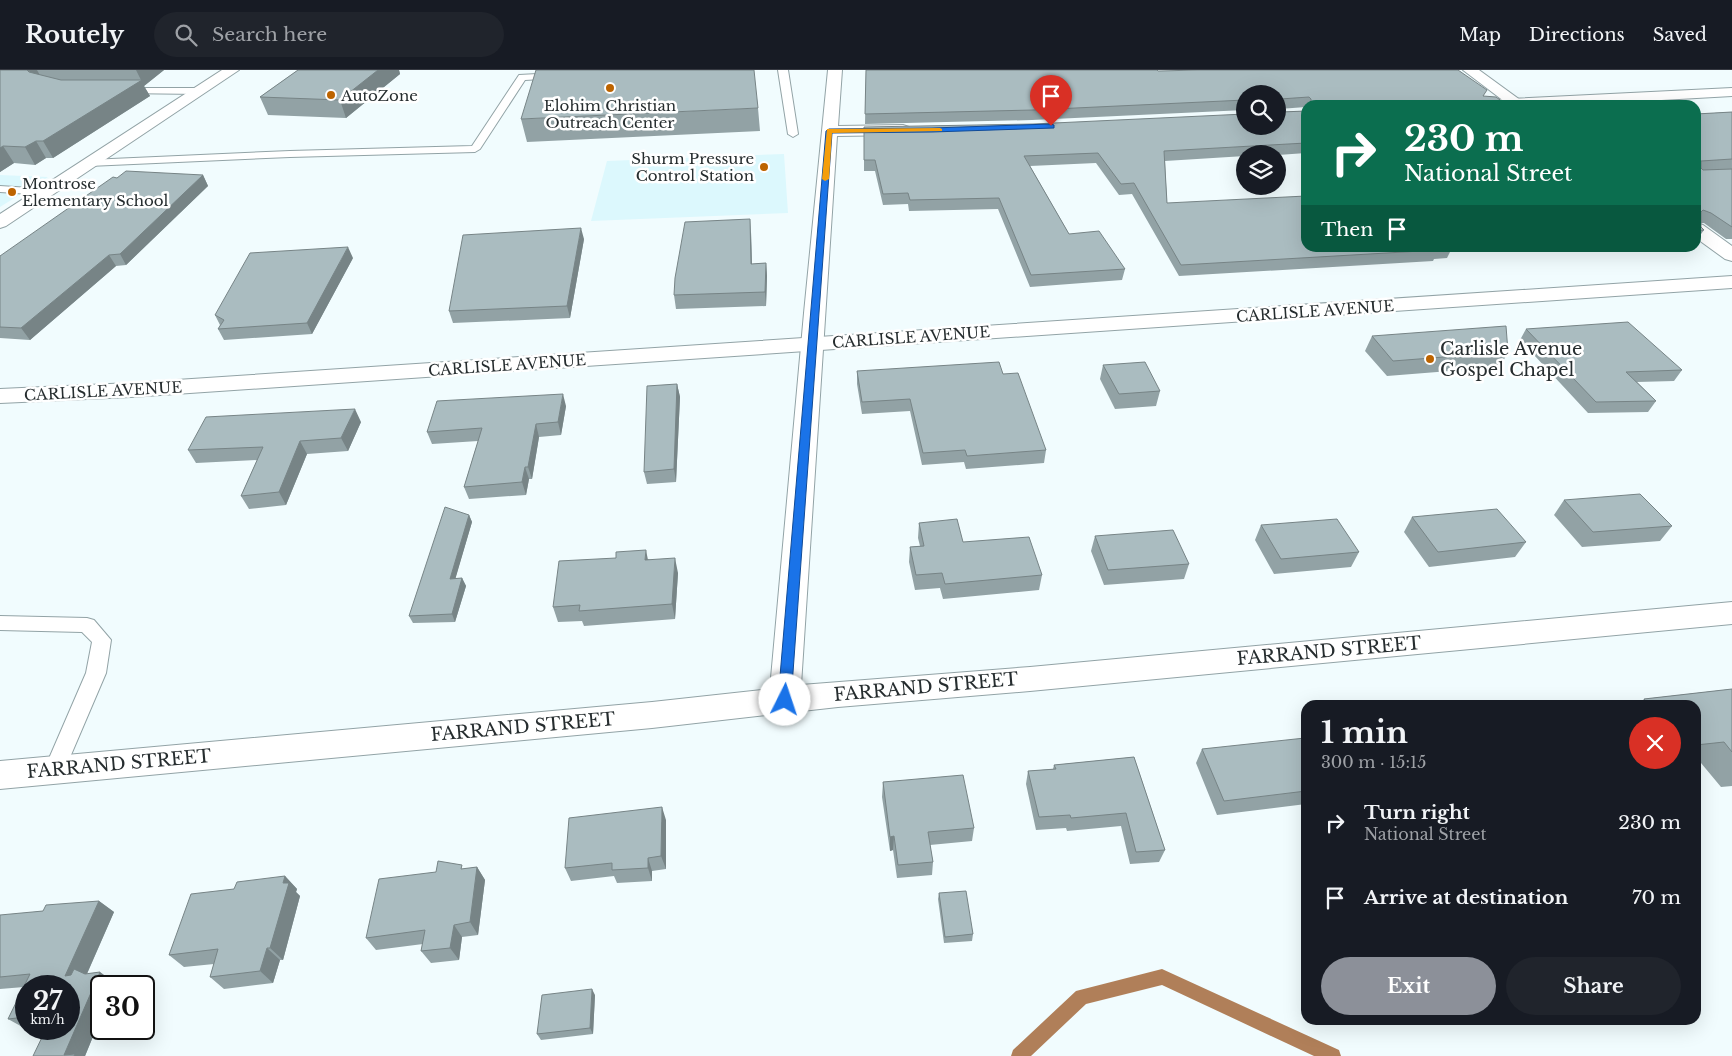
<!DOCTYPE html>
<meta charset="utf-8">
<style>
body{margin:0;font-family:"Libre Baskerville",serif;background:#20242c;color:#f1f3f6;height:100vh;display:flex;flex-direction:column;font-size:19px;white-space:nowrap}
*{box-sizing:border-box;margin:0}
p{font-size:16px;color:#9ea1a6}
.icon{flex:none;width:28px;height:28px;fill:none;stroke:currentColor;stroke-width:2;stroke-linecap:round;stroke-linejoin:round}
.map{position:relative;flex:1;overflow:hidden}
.details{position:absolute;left:1301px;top:630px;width:400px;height:325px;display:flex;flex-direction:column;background:#171b24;border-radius:15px;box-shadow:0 5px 20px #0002}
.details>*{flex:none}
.banner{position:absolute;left:1301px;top:30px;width:400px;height:152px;border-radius:15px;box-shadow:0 5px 20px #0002;background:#0b6e4f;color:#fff;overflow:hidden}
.fabs{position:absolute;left:1236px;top:15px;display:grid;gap:10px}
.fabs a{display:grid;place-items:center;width:50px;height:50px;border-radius:50%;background:#171b24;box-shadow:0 5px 20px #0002;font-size:25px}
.speed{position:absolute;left:15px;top:905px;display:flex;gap:10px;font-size:25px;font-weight:700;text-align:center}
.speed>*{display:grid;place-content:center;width:65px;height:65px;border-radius:50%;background:#171b24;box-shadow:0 5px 20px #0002;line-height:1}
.speed small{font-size:12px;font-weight:400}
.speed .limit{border:2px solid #111;border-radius:8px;background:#fff;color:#111}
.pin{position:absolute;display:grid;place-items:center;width:42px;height:42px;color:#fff;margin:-51px -21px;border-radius:50% 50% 50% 0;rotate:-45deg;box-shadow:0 0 5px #0007}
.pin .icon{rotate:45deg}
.me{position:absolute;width:55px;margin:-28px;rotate:4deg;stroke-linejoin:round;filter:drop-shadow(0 0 4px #0008)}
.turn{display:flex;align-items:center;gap:18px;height:105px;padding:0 20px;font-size:22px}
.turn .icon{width:65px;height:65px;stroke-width:2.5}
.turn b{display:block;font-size:35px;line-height:42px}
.then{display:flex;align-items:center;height:48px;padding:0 20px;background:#0003;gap:10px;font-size:19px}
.round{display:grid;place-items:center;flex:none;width:52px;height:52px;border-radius:26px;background:#20242c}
.headline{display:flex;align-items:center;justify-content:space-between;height:85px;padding:0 20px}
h1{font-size:30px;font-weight:700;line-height:38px}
.primary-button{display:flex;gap:10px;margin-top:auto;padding:10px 20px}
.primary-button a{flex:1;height:58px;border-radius:30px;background:#8c9099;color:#fff;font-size:20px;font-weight:700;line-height:58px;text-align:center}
.primary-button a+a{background:#20242c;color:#f1f3f6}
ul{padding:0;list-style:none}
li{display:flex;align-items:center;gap:15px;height:75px;padding:0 20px}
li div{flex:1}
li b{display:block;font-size:19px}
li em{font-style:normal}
header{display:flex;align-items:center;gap:30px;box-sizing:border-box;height:70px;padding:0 25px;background:#171b24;border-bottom:1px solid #363941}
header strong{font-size:24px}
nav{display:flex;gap:28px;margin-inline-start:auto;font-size:18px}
.search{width:350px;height:45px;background:#20242c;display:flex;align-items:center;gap:12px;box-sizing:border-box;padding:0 18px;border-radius:28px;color:#9ea1a6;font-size:19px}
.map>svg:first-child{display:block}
</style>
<header>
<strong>Routely</strong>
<div class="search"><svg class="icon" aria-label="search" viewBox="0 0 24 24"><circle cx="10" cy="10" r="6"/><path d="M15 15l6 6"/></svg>Search here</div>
<nav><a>Map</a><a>Directions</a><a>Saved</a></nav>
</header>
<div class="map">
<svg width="1732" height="986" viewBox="0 0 1732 986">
<rect width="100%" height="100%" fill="#f1fcfe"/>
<!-- built -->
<path fill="#dcf8fd" d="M784,84l4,59 -197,8 16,-60z
M0,105l48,2 -48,30z"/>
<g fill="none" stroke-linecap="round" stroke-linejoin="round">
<!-- stream -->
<path fill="#b07f59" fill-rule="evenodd" d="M1162,899l177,81 2,6h-27l-152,-71 -76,19 -55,52h-20l2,-6 63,-59z"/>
<defs>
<path id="lane" d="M778,0h10l10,64 -5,3 -5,-3z
M556,3l3,1v4l-34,2 -45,69 -5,3 -185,5 -201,9 -5,-3 5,-3 201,-9 182,-5 47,-71z
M123,18h77l5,3 -5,3 -80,-1v-4z
M0,116l45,3 6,3 -6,3 -45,-3z
M0,546l87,2 7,2 17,20 -5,33 -44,103 -7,3 -7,-3 -4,-6 42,-97 6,-31 -10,-10 -82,-2z"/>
<path id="street" d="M828,0h14l-4,56 65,-1 6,2 2,3 -2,3 -6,2 -66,1 -36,549 229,-18 702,-65v22l-702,67 -192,16 -186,21 -652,61v-28l652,-59 118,-13 34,-376z
M1732,18v8l-159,9h-93l3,-3 5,-2z"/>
<path id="secondary" d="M222,0h17l-233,156 -6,2v-14z
M1463,0h16l48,35h-18z
M1696,153l7,2 29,21v15l-7,-2 -29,-21z
M1732,206v12l-1601,109 -131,6v-14l131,-6z"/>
</defs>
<!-- lane casing -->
<use href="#lane" stroke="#92a3a6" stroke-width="2"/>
<!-- street casing -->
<use href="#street" stroke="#92a3a6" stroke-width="2"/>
<!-- secondary casing -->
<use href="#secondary" stroke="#92a3a6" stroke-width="2"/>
<!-- lane -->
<use href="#lane" fill="#fff" fill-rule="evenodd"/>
<!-- street -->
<use href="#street" fill="#fff" fill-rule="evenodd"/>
<!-- secondary -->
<use href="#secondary" fill="#fff" fill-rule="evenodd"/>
</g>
<!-- wall -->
<path fill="#92a2a5" d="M0,0h164l-20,16 6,10 -97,62h-7l-11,7 -21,-2 -14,9z
M298,0h101l1,4 -54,44 -78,-3 -8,-18z
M866,0l292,1 326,26 23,8h-201v2l-27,2v1l2,2 25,-1v42l-28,2v-1h-33v2l-80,5 2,42 139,45h146l-5,10 -13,1 -1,2 -254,15 -47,-82 -13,1 -23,-32 -66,3 39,68 56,35 -3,11 -92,7 -32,-78 -89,2 -1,-7 -25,1 -8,-34h-11v-44l414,-1 -33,-32v16l-213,10 -167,4z
M758,38l2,23 -233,11 -6,-23z
M1732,42v127h-6l-22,-16h-3v4l3,3 -8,11v-127z
M203,105l5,11 -82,79 -10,1 -86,74 -30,-2v-82z
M751,162l1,32 14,-1 1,13 -1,30 -90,3 -2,-14z
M584,169l-14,79 -117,5 -4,-12z
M1573,178h36l-33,2z
M353,188l-41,76 -88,6 -6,-11 2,-4 -5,-10z
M1526,259l156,41 -8,11 -37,1 19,19 -8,11 -60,1 -68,-73z
M1372,266l136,16 -8,15 -113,9 -22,-25z
M1103,295l57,26 -4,15 -41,3 -15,-30z
M857,301l146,3 43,76 -2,13 -78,6 -2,-7 -42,3 -12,-54 -48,3 -5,-30z
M677,314l3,13 -4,85 -29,2 -3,-12z
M566,336l-5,29 -22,2 -7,42h-3l-3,16 -57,4 -5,-12 14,-46 -46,3 -5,-12z
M361,352l-13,29 -41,3 -21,51 -37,4 -8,-13 16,-36 -61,3 -8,-13z
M1564,430l108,26 -12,15 -78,6 -28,-32z
M469,445l3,7 -17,57 7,-1 4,8 -11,36 -42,1 -4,-7z
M1412,447l114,25 -11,15 -86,10 -25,-35z
M919,453l44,19 79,33 -3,15 -96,9 -3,-11 -25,2 -6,-28 1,-15 10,-1 -2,-8z
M1261,455l98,27 -8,15 -77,7 -19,-34z
M1095,466l94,28 -5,15 -80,6 -13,-34z
M648,489l30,14 -3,46 -91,7 -2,-5 -24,1 -5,-15z
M1732,619v97l-11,1 -20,-24h-5v-58h-57l5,-6z
M1306,671v63l-89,11 -21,-52 6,-14z
M1134,687l31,93 -6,12 -29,2 -9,-38 -54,5 -1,-3 -30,2 -10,-46 2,-13 25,-2 1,-4z
M883,712l91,46 -2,13 -42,4 3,17 -1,13 -35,3 -4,-28 -3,1 -8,-54z
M666,750v49l-14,2v10l-35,2 -3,-7 -43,5 -6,-13z
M477,797l8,13 -7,55 -16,2 -3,23 -28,3 -10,-12 2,-7 -47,6 -10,-12 98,-69z
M285,806l12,13 -1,3 4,4 -17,64h-3l-7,23 -49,6 -14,-12 4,-13 -30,3 -15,-12 65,-66z
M939,823l34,41 -1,7 -28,2 -6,-44z
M99,831l15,11 -27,62 28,9 -14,3v31l-16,39h-52l36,-27 -43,-43v43h6h-6l-18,-10 16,-32 -24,2v-73l43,-5z
M595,925l-2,39 -52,6 -4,-6z"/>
<!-- shaded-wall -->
<path fill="#778486" d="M27,0h10l5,9z
M136,0h28l-20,16 6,10 -97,62 -10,-17 98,-61z
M378,0h21l1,4 -54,44 -6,-18z
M36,71l10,17 -11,7 -10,-18z
M3,76l11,17 -14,9v-24z
M203,105l5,11 -82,79 -6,-11z
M750,149l1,13 1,45 -1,-13z
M581,158l3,11 -14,79 -3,-12z
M348,177l5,11 -41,76 -5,-11z
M109,185l7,11 -86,74 -9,-12z
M766,193l1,13 -1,30 -1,-14z
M677,314l3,13 -4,85 -2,-13z
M563,324l3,12 -5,29 -3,-13z
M355,339l6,13 -13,29 -7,-13z
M536,354l3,13 -7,42 -4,-12z
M300,371l7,13 -21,51 -7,-13z
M525,397l4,12 -3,16 -4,-13z
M469,445l3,7 -19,65 -3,-8z
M646,480l3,15 -4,-5z
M675,488l3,15 -3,46 -3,-15z
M462,508l4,8 -11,36 -3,-8z
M662,737l4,13v49l-5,-13z
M894,766l-1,14 -3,1v-14z
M648,788l4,13v10l-4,-13z
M477,797l8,13 -7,55 -8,-13z
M285,806l12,13 -1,3 4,4 -17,64 -13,-12z
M99,831l15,11 -33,75 -16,-11z
M454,855l8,12 -3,23 -9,-12z
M267,878l13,12 -7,23 -13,-12z
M100,902l15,11 -1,3h-13v31l-16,39h-19l-2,-1z
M592,919l3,6 -2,39 -3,-6z"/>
<!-- building -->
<path fill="#aabcc0" stroke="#778486" d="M0,0h27l2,2 32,8h81l-99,61h-7l-11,6 -22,-1 -3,2z
M298,0h80l-38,30 -80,-3z
M536,0h218l4,38 -237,11z
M866,0h291l1,1 41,-1h259l29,20 -4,6 13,1 11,8h-196v-6l-2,-2 -29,2 -1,11 2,2 25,-1v32l-142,8 3,52 139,-7v52h134h-4l2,2 -257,15 -47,-82 -13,1 -23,-31 -74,3 45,78 30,-3 26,38 -94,6 -32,-77 -89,2 -2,-7 -25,1 -8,-34h-11v-33l169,-3 212,-10v12h33v-32h-33v6l-212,10 -168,4z
M1732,42v47l-31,2v7l2,2 29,-1v58l-21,-14 -8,-3 -2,2v15l3,3 -8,1v-117z
M126,101l77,4 -83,79 -11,1 -88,73 -21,-1v-71l113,-79 4,1z
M750,149l1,45 15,-1 -1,29 -91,3 1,-17 10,-56z
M581,158l-14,78 -118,5 14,-76z
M348,177l-41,76 -89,6 6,-9 -9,-5 35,-62z
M1628,252l54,48 -56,2 30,29 -60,1 -70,-73z
M1506,256l2,26 -115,9 -21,-25z
M999,292l4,12 15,-1 28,77 -79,6 -2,-6 -42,3 -13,-54 -48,3 -5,-31z
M1145,292l15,29 -41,3 -16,-29z
M677,314l-3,85 -30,3 3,-86z
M563,324l-5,28 -22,2 -8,43h-3l-3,15 -58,5 18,-59 -55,4 10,-31z
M355,339l-14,29 -41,3 -21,51 -38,4 22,-49 -75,3 18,-33z
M1640,424l32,32 -79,6 -29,-32z
M445,437l24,8 -19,64 12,-1 -10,36 -43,2z
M1497,439l29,33 -88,10 -26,-35z
M957,449l6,23 66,-5 13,38 -97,9 -3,-11 -26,2 -6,-28 14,-1 -5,-23z
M1337,449l22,33 -78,7 -20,-34z
M1173,460l16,34 -81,6 -13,-34z
M646,480l-1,10 30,-2 -3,46 -93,7 1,-6 -27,2 6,-46 57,-3v-6z
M1732,619v63l-8,-10 -28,3v-40h-60l12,-1 -4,-5z
M1305,668l1,3v50l-82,10 -22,-52z
M1134,687l31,93 -29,2 -10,-39 -55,5 -1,-3 -31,2 -11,-46 28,-2 -2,-4z
M963,705l11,53 -46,4 5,30 -35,3 -4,-29 -4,1 -7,-55z
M662,737l-1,49 -13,2v10l-36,2v-7l-47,5 4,-50z
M438,791l24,4 -1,4 16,-2 -7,55 -16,3 -4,23 -29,3 4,-21 -59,8 13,-59 57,-7z
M285,806l-2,7h6l-19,65h-3l-7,23 -50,6 8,-28 -49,6 22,-61 43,-5 3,-7z
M966,821l7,43 -28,3 -6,-44z
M99,831l-34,75 6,-1 3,-6 11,5 15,-2 -36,83 11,-1 -1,2h-41l13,-27h23v-43h-43v31l-18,2 22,-45 -30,3v-62l43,-4 3,-6z
M592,919l-2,39 -53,6 5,-39z"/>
<!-- route -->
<path fill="#1a73e8" stroke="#114b97" d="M1051,54l3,1v3l-122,4 -100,1 -41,567 -2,4 -4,2 -5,-2 -2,-4 48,-569 3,-2 103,-1z"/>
<!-- slow -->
<path fill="#f59e0b" d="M940,58l2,1v2l-110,2 -3,46 -4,2 -3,-2 5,-50z"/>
<!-- markers -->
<g fill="#bd6400" stroke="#fff" stroke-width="2">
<circle cx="610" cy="18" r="5"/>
<circle cx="331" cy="25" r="5"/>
<circle cx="764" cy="97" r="5"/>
<circle cx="12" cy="122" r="5"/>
<circle cx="1430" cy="289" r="5"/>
</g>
<g text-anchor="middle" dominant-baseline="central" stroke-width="5" stroke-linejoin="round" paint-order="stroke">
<!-- far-poi labels -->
<g font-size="15" fill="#262d2f" stroke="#fff" text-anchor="start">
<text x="341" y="25">AutoZone</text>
<text x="610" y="35" text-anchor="middle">Elohim Christian<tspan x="610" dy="17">Outreach Center</tspan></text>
<text x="754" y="88" text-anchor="end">Shurm Pressure<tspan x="754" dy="17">Control Station</tspan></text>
<text x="22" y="113">Montrose<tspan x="22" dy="17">Elementary School</tspan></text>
</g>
<!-- far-street labels -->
<g font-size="15" fill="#262d2f" stroke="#fff">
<text transform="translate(1315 241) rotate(-4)">CARLISLE AVENUE</text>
<text transform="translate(911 267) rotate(-4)">CARLISLE AVENUE</text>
<text transform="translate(507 295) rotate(-4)">CARLISLE AVENUE</text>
<text transform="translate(103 321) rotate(-3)">CARLISLE AVENUE</text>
</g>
<!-- poi labels -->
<g font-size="18" fill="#262d2f" stroke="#fff" text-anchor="start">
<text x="1440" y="279">Carlisle Avenue<tspan x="1440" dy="21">Gospel Chapel</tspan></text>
</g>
<!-- street labels -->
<g font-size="18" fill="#262d2f" stroke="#fff">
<text transform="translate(1329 581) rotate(-5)">FARRAND STREET</text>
<text transform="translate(926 617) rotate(-5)">FARRAND STREET</text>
<text transform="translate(523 657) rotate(-5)">FARRAND STREET</text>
<text transform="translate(119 694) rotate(-5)">FARRAND STREET</text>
</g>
</g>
</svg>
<div class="fabs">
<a><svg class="icon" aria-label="search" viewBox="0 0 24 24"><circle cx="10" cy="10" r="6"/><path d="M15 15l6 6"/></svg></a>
<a><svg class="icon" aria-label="layers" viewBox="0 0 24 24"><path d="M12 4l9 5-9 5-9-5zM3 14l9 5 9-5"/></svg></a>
</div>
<div class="speed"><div>27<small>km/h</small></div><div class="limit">30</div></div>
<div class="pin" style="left:1051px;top:56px;background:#d93025"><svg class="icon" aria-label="arrive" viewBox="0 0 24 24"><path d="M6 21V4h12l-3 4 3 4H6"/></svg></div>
<svg class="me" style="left:785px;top:630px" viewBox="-20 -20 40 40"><circle r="19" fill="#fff"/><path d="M0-13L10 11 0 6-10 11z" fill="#1a73e8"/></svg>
<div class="banner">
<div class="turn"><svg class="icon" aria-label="right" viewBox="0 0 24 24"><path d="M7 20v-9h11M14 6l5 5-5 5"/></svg><div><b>230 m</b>National Street</div></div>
<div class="then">Then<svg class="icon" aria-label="arrive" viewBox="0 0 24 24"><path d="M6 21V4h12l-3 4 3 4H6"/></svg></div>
</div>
<section class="details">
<div class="headline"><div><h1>1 min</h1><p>300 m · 15:15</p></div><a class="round" style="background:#d93025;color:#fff"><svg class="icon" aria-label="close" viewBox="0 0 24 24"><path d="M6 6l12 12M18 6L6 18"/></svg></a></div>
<ul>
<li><svg class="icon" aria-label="right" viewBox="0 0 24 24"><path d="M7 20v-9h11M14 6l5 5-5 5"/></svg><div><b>Turn right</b><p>National Street</p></div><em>230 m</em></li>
<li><svg class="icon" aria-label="arrive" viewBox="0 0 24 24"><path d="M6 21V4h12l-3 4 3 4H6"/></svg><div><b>Arrive at destination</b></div><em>70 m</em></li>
</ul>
<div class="primary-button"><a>Exit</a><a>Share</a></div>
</section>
</div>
